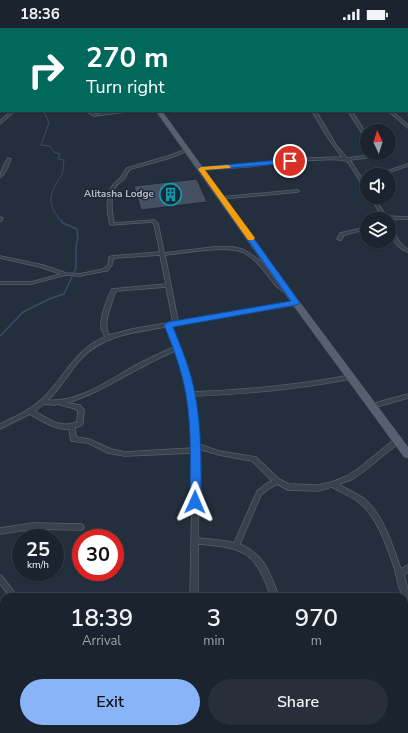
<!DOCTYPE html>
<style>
body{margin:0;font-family:"Nunito Sans",sans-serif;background:#282f3a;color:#f1f3f6;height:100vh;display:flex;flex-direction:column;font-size:15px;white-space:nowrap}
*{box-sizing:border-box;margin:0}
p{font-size:13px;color:#a0a4aa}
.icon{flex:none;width:22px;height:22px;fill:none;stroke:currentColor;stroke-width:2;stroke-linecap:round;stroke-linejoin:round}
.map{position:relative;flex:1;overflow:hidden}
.details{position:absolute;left:0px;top:565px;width:408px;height:140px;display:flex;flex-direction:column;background:#1b232e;border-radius:12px 12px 0 0;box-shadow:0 1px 3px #0004,0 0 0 1px #39404a}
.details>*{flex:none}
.top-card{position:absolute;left:0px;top:0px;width:408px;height:84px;box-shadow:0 1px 3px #0004,0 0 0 1px #39404a;background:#00695c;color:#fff;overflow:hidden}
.needle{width:26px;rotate:356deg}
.fabs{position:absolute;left:360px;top:96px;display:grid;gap:8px}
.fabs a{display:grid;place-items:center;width:36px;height:36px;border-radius:50%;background:#1b232e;box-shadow:0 1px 3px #0004,0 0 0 1px #39404a;font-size:20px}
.speed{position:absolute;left:12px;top:501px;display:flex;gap:8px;font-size:20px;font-weight:700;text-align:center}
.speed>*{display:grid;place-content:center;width:52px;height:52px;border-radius:50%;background:#1b232e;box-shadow:0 1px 3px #0004,0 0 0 1px #39404a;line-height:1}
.speed small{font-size:10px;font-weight:400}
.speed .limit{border:6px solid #d22;background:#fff;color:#111}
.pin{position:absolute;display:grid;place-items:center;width:34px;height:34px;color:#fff;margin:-17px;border:2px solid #fff;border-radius:50%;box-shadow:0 1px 4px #0007}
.me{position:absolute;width:44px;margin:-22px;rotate:1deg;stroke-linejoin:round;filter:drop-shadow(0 0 3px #0008)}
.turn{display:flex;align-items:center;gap:14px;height:84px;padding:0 20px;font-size:18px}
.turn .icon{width:52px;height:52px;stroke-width:2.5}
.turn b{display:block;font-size:28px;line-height:34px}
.eta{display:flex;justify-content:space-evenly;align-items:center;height:68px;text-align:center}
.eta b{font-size:24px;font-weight:600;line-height:28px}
.button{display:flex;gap:8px;margin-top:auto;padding:8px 20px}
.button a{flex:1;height:46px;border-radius:24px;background:#8ab4f8;color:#111;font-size:16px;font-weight:600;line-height:46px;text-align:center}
.button a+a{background:#282f3a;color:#f1f3f6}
.status{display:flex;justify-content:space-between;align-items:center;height:28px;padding:0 20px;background:#1b232e;direction:ltr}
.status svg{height:11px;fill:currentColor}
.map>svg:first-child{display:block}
</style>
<div class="status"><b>18:36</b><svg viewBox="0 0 49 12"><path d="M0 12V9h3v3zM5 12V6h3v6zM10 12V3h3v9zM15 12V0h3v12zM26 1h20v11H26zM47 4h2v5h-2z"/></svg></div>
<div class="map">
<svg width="408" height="705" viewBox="0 0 408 705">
<rect width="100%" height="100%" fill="#242f3e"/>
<!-- green -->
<path fill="#263c3f" d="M118,0h256l-6,1z"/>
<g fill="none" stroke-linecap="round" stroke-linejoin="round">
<!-- stream-far1 -->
<path stroke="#394c67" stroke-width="1" d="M44,83l5,12 -8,22 9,1 4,6 6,2 -2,5 6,1c-1,5 0,12 -3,16 -12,19 -15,27 0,45"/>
<!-- stream -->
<path stroke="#394c67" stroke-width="1.5" d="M0,308l23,-24 26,-13 15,-5 12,-26v-22l2,-8 -1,-9 -14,-6 -2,-3"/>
</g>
<!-- building -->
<path fill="#455162" stroke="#1f2835" d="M197,151l10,23 -66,8 -7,-24z"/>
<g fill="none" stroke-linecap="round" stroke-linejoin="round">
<defs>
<path id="street" d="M6,0h3l-1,1h-3z
M83,0h4l-1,1h-4z
M0,2h1v3h-1z
M407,81h1v2h-1z
M11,83h4l-15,13v-3z
M86,83h4l5,3 22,-3h10l-2,1 -31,4z
M312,83h4l20,34 11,13 23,-3 1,-2h4l-3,4 -22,3 17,26v4l-2,-1 -17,-27c-11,-7 -84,3 -101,5 -15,1 -31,2 -46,3l-2,-1 2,-1 44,-3 67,-7 30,-1 -14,-19z
M348,83h4l15,24v4l-2,-1z
M388,83h4l16,14v3z
M187,121l3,1 -20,8 -39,11c-4,2 -4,6 -7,10 -2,2 -5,4 -7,6 -8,9 -5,27 -3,38l40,-3 4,3 6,30 50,-6h19l9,2 7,4 13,9 15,20 12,10 -2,2c-13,-6 -18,-19 -28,-29 -5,-6 -13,-12 -20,-14 -18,-5 -55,2 -74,4l13,66 118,-20 2,2 -2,2 -125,21 13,32 9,34c53,-2 106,-7 158,-17l3,2 -3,2c-52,10 -104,15 -157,17l5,37v11l20,7 37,6 23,22 10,5 29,1 14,-3 15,-6 12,-8 37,-30h4l1,2 -1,2 -37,30 -12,8 -12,4c9,6 19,10 27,16 19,18 26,45 35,69l7,-4v7l-4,3 4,15v9c-10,-4 -11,-23 -14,-32 -8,-22 -15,-46 -33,-63 -8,-7 -19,-11 -29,-17l-14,4 -30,-1 -11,-6 -7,4 -9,7 -21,49c25,11 30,29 39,53h-8c-16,-46 -26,-49 -73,-53v53h-8l3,-144 -68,3 -17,-3 -20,-10 -17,-2 -2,-12c-14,1 -27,-8 -39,-15l-30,15v-5c17,-8 34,-16 46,-29 20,-21 31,-47 59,-58 -1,-3 -3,-6 -4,-9 -1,-11 6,-30 11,-39l54,-5 -6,-29 -45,3 -2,1 -1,6 -5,6h-2l-25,5 -14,-1 -35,9h-31v-2h31l30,-8 -21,-7 -40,-9v-2l43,9 23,8 14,1 23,-5 5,-4 1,-8 3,-1 48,-4 -6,-28 -2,-2 -42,3c-3,-11 -5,-30 3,-40 2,-3 5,-4 7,-7 3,-3 4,-7 7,-10l41,-12zM166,259l7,35 -41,7 -23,6c0,0 -2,-5 -2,-6 -2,-8 5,-29 9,-38zM166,299l8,20c-12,5 -24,11 -36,17 -27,14 -58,39 -90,36 13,-12 21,-28 33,-41 22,-24 55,-27 85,-32zM175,323c12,30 18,64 18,97l-68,4 -14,-3 -22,-10 -13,-2 -1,-9 7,-3 1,-2 1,-13 -4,-5 -13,-2c27,-8 50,-23 75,-36 11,-6 22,-11 33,-16zM44,376l10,1 5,-1c5,4 14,2 19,7l-1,11c-15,7 -29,-3 -42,-11zM199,421l20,6 33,6 20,20 -6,3 -9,7 -23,52 -8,-2 -28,-3z
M8,130l3,1c-3,7 -5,15 -11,19 0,-5 5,-15 8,-20z
M408,136v2l-27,9h-6z
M297,162l2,1 -1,1 -76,7 -2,-1 2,-1z
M370,169h4l12,19 22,1v2h-24z
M0,189l3,1 -2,3h-1z
M389,195l2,1c4,9 7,20 17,25v3c-12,-4 -19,-17 -19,-29z
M367,199v2l-23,6 -3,5h-2l-2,-1 3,-6z
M408,366v4l-35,10h-2l-1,-2 1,-2z
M33,495l48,1 2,1 1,2 -1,2 -2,1 -48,-1 -33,5v-6z
M0,547l2,1 16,21h-8l-10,-13z
M408,589v8l-4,1v-8z
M408,683v8l-4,1v-8z
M98,701h8l1,4h-8z
M197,701h8v4h-8z
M275,701h17l-1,3 -3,1h-17l1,-3z"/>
<path id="primary" d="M27,0h7l1,1h-7z
M156,83h6l137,190 109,146v11l-4,-1 -111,-152z"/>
</defs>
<!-- street casing -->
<use href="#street" stroke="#565f6c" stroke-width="1.5"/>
<!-- primary casing -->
<use href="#primary" stroke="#414a57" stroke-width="1"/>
<!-- street -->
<use href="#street" fill="#38414e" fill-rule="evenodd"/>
<!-- primary -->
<use href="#primary" fill="#56606e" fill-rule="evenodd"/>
</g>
<!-- route -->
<path fill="#1a73e8" stroke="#114b97" d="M290,131l2,1v3l-87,7 95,133 -4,2 -123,22c9,22 18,44 22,67 7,36 6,72 6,108l-2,3 -4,1 -3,-1 -2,-3c0,-36 2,-72 -4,-107 -4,-24 -13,-48 -22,-70l4,-3 123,-21 -93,-132 3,-2z"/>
<!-- slow -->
<path fill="#f59e0b" d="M228,137l3,2 -1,1 -25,2 50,68 -2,2h-5l-50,-71 3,-2z"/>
<!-- icons -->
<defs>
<symbol id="building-ring" viewBox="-11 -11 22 22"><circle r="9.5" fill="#1d2633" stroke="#0f9aa8" stroke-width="1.5"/><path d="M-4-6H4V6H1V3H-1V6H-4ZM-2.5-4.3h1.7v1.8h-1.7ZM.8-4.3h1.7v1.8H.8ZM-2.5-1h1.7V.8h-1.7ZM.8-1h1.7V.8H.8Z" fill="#0f9aa8"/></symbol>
</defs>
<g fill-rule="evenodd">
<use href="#building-ring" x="158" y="154" width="25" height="25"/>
</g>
<g text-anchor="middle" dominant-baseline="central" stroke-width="3" stroke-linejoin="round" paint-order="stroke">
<!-- far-poi labels -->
<g font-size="10" font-weight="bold" fill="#b4bcc9" stroke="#1d2633" text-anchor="end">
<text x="154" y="166">Alitasha Lodge</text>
</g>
</g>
</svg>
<div class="fabs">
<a><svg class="needle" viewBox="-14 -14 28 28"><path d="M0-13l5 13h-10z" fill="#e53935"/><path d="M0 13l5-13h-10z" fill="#a0a4aa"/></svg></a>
<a><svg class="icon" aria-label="sound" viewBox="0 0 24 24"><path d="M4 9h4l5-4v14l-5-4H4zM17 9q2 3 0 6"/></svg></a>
<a><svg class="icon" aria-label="layers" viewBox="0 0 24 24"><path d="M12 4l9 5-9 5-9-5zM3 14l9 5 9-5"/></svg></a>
</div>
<div class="speed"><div>25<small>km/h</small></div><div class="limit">30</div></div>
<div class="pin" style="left:290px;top:133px;background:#d93025"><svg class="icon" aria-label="arrive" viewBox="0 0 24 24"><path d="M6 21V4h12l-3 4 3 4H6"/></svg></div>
<svg class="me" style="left:195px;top:474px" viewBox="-20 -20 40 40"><path d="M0-17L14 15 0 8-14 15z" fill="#1a73e8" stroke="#fff" stroke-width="4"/></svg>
<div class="top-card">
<div class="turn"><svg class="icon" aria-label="right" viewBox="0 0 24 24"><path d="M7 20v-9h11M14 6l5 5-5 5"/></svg><div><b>270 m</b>Turn right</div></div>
</div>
<section class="details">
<div class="eta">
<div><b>18:39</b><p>Arrival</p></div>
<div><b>3</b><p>min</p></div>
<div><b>970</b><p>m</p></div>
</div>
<div class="button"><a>Exit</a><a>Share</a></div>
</section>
</div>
